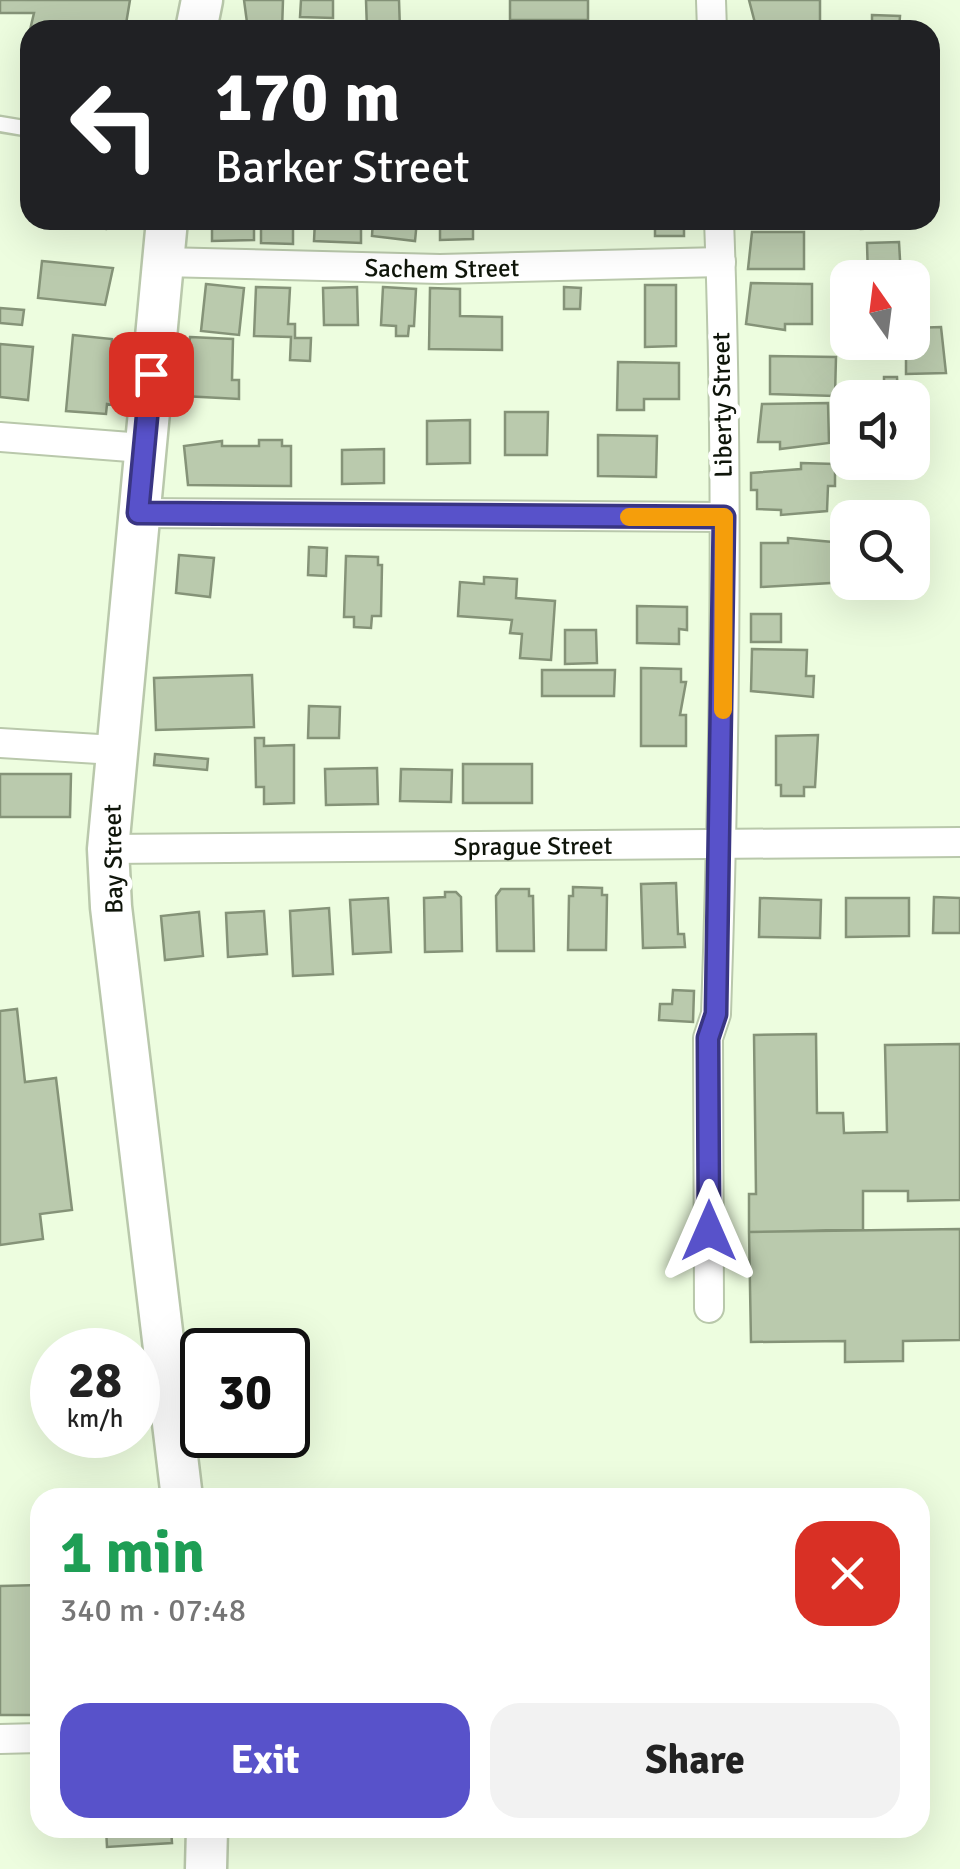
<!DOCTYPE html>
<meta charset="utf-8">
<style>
body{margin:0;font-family:Signika,sans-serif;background:#f2f2f2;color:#222;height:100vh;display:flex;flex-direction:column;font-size:38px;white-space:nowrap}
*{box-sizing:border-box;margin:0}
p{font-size:32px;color:#767676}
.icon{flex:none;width:55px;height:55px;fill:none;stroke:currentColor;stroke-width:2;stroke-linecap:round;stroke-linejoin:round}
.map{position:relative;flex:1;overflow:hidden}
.details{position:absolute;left:30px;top:1488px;width:900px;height:350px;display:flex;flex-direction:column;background:#fff;border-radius:30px;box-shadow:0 10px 40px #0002}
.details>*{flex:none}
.guide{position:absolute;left:20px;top:20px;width:920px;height:210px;border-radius:30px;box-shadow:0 10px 40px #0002;background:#202124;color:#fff;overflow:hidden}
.needle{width:65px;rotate:346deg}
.controls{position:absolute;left:830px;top:260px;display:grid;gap:20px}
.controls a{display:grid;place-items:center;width:100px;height:100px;border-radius:20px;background:#fff;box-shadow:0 10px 40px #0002;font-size:50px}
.speed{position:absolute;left:30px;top:1328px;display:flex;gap:20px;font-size:50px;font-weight:700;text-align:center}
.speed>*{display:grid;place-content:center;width:130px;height:130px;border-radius:50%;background:#fff;box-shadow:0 10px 40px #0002;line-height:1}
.speed small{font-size:25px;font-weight:400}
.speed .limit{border:5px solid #111;border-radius:15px;background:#fff;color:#111}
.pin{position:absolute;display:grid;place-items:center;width:85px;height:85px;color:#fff;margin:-42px;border-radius:20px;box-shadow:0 5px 15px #0006}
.me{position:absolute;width:110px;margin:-55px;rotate:0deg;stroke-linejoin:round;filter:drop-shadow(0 0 8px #0008)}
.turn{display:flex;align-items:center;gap:35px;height:210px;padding:0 30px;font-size:45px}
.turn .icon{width:130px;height:130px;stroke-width:2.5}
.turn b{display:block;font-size:70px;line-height:85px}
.round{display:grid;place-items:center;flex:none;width:105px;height:105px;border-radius:30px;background:#f2f2f2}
.headline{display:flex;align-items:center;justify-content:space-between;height:170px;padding:0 30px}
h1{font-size:60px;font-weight:800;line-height:75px;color:#1e9e55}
.action{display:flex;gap:20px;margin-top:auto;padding:20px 30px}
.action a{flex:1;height:115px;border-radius:30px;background:#5852ca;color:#fff;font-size:40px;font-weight:800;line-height:115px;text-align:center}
.action a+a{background:#f2f2f2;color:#222}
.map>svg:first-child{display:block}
</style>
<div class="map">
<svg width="960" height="1869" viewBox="0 0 960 1869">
<rect width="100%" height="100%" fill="#edfddf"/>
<!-- building -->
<path fill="#bacaad" stroke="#859378" stroke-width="2.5" d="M0,0h130l-5,30h-95l4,-17h-34z
M244,0h39l-1,30h-34z
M301,0h32v18l-33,-1z
M366,0h33l1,30h-33z
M510,0h78v20h-78z
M749,0h71v23h-65z
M872,15l28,1 -1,14h-27z
M49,220h58l-1,9 -57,-5z
M212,220h42v20l-42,1z
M261,220h32v24l-32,-1z
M315,220h46v23l-47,-2z
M373,220h44l-2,21 -43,-5z
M440,220h33v19l-33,1z
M655,220h29v16h-29z
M861,220h39v7l-39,2z
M752,232h52v37h-56z
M899,242l2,35 -33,1 -1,-35z
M42,261l71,7 -8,37 -67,-7z
M751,283l61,1v40h-27v6l-39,-6z
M206,284l38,4 -5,47 -38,-4z
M645,285h31v61l-31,1z
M256,287l34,1 -2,36h7v14h16l-1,23 -20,-1 1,-23 -37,-1z
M357,287l1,38h-34l-1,-37z
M383,287l33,2 -2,37h-5l-1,10h-12v-10l-15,-1z
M564,287l17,1 -1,21h-16z
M430,288l30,1v27l42,1v33l-73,-1z
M0,308l24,2 -2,15 -22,-2z
M941,327l5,46 -40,1v-32h6v-14z
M73,335l39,4 -1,13h5l-4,53 -5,-1 -1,10 -40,-3z
M190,337l43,2 -1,41h7v19l-56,-3z
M0,344l33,3 -5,53 -28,-3z
M770,356l66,1 -1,39 -65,-2z
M618,362l61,1v36h-35v11h-27z
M884,377h13l1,20 -14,1z
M828,403l1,40 -49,6v-7h-22l4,-38z
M505,412h43l-1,43h-42z
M470,420v43l-43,1v-43z
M598,435l59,1 -1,41 -58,-1z
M259,440h23v6h9v40l-103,-1 -4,-39 38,-5v5h37z
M384,449v34l-42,1v-34z
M801,463l34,1v22h-7l-1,25 -46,4v-5l-24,-1v-19h-6v-17l50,-4z
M912,523h14l1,26 -15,1z
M788,538l56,5 4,39 -87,5v-44h27z
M309,547l18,1 -1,28 -18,-1z
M179,555l35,3 -4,39 -34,-4z
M346,556l32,1v8h4l-1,51h-9l-1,12 -17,-1v-10h-10z
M484,577l33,2 -1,19 39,3 -4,59 -31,-2 2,-24 -12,-1 2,-13 -54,-4 2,-34 24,2z
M637,606l50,1v23l-8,-1v15l-42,-1z
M751,614h30v28h-30z
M565,630h31l1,33 -32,1z
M752,649l55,1 -1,26h8l-1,21 -62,-6z
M641,668l40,1v13h5l-6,33h6v31h-45z
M542,670h73l-1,26h-72z
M252,675l2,52 -98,3 -2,-52z
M309,706l31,1 -1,31h-31z
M818,735l-3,52h-11v9h-23v-11h-5v-49z
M255,738h9v8l30,-1v58l-30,1v-17h-8z
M155,754l53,5 -1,11 -53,-5z
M463,764h69v39h-69z
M377,768l1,36 -52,1 -1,-36z
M401,769l51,1 -1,32 -51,-1z
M0,774h71l-1,43h-70z
M676,883l2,51h6l1,13 -42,1 -2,-64z
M573,887l29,1v7h5l-1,55h-38l1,-54h4z
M501,889h28v7h4l1,55h-37l-1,-55z
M445,892h11l5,5 1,54 -37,1 -1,-54 21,-1z
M934,897l26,1v35h-27z
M388,898l3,54 -38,2 -3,-54z
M760,898l61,2 -1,38 -61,-1z
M846,898h63v38l-63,1z
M329,908l4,66 -40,2 -3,-65z
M264,911l3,43 -39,3 -2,-44z
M199,912l4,44 -38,4 -4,-44z
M673,990l21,1 -1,31 -34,-2 1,-16h12z
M17,1009l8,73 31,-4 16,132 -32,4 3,25 -43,6v-234z
M816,1034l1,79h26l1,20 43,-1 -2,-87 75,-1v156l-52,1v-10h-45v39l-114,2v-38h7l-2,-159z
M960,1229v111l-57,1v20l-58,1v-21l-94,1 -2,-110z
M40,1585v130h-40v-129z
M106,1828h65l1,15 -65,4z"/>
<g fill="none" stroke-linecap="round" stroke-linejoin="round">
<defs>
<path id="lane" d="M0,124l30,5"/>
<g id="street">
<path d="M711,0l1,30"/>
<path id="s1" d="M162,262l278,7 281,-7"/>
<path d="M0,437l143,11"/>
<path d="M138,513l586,4"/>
<path d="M0,743l115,7"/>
<path id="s2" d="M108,849l852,-7"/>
<path d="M709,1308l-1,-270 8,-24c9,-264 13,-530 3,-794"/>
<path d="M0,1739l40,-1"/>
</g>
<path id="secondary" d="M196,30l6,-30
M167,220l-59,629 3,58 71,591
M206,1869l1,-41"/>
</defs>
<!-- lane casing -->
<use href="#lane" stroke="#b9c8ab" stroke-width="19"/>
<!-- street casing -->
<use href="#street" stroke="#b9c8ab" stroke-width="32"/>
<!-- secondary casing -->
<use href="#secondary" stroke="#b9c8ab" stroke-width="45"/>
<!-- lane -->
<use href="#lane" stroke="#fff" stroke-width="14"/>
<!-- street -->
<use href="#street" stroke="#fff" stroke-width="28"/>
<!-- secondary -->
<use href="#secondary" stroke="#fff" stroke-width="40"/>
</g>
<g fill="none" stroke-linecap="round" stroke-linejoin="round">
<defs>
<path id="route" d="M151,374l-13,139 586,4 -8,497 -8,24 1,193"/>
</defs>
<!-- route casing -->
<use href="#route" stroke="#393583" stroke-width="25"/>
<!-- route -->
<use href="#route" stroke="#5852ca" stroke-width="18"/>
<!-- slow -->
<path stroke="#f59e0b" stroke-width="18" d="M629,517h95l-1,193"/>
</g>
<g text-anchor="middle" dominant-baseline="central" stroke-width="10" stroke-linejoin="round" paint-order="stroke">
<!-- street labels -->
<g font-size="25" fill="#0f150a" stroke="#fff">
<text stroke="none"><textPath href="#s1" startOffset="280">Sachem Street</textPath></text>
<text transform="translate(722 405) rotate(-91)">Liberty Street</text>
<text stroke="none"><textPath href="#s2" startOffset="425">Sprague Street</textPath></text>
<text transform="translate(113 859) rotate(-91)">Bay Street</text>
</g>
</g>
</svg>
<div class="controls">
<a><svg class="needle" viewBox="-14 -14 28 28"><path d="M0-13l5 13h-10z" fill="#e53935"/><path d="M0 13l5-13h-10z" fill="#767676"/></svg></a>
<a><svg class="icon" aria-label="sound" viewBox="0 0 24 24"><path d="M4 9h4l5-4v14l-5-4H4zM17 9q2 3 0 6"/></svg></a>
<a><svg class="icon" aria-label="search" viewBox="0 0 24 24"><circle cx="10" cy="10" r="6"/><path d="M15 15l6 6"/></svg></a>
</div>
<div class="speed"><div>28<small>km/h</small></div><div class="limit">30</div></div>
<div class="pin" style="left:151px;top:374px;background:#d93025"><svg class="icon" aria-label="arrive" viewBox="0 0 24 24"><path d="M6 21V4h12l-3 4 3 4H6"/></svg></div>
<svg class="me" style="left:709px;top:1231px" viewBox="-20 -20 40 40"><path d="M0-17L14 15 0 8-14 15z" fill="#5852ca" stroke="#fff" stroke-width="4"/></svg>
<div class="guide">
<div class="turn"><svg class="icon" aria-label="left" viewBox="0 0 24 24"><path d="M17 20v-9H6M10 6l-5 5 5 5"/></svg><div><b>170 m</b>Barker Street</div></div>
</div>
<section class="details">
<div class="headline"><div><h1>1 min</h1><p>340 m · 07:48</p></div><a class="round" style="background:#d93025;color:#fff"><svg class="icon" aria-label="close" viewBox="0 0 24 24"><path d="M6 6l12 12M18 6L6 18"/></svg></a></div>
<div class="action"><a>Exit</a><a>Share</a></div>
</section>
</div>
